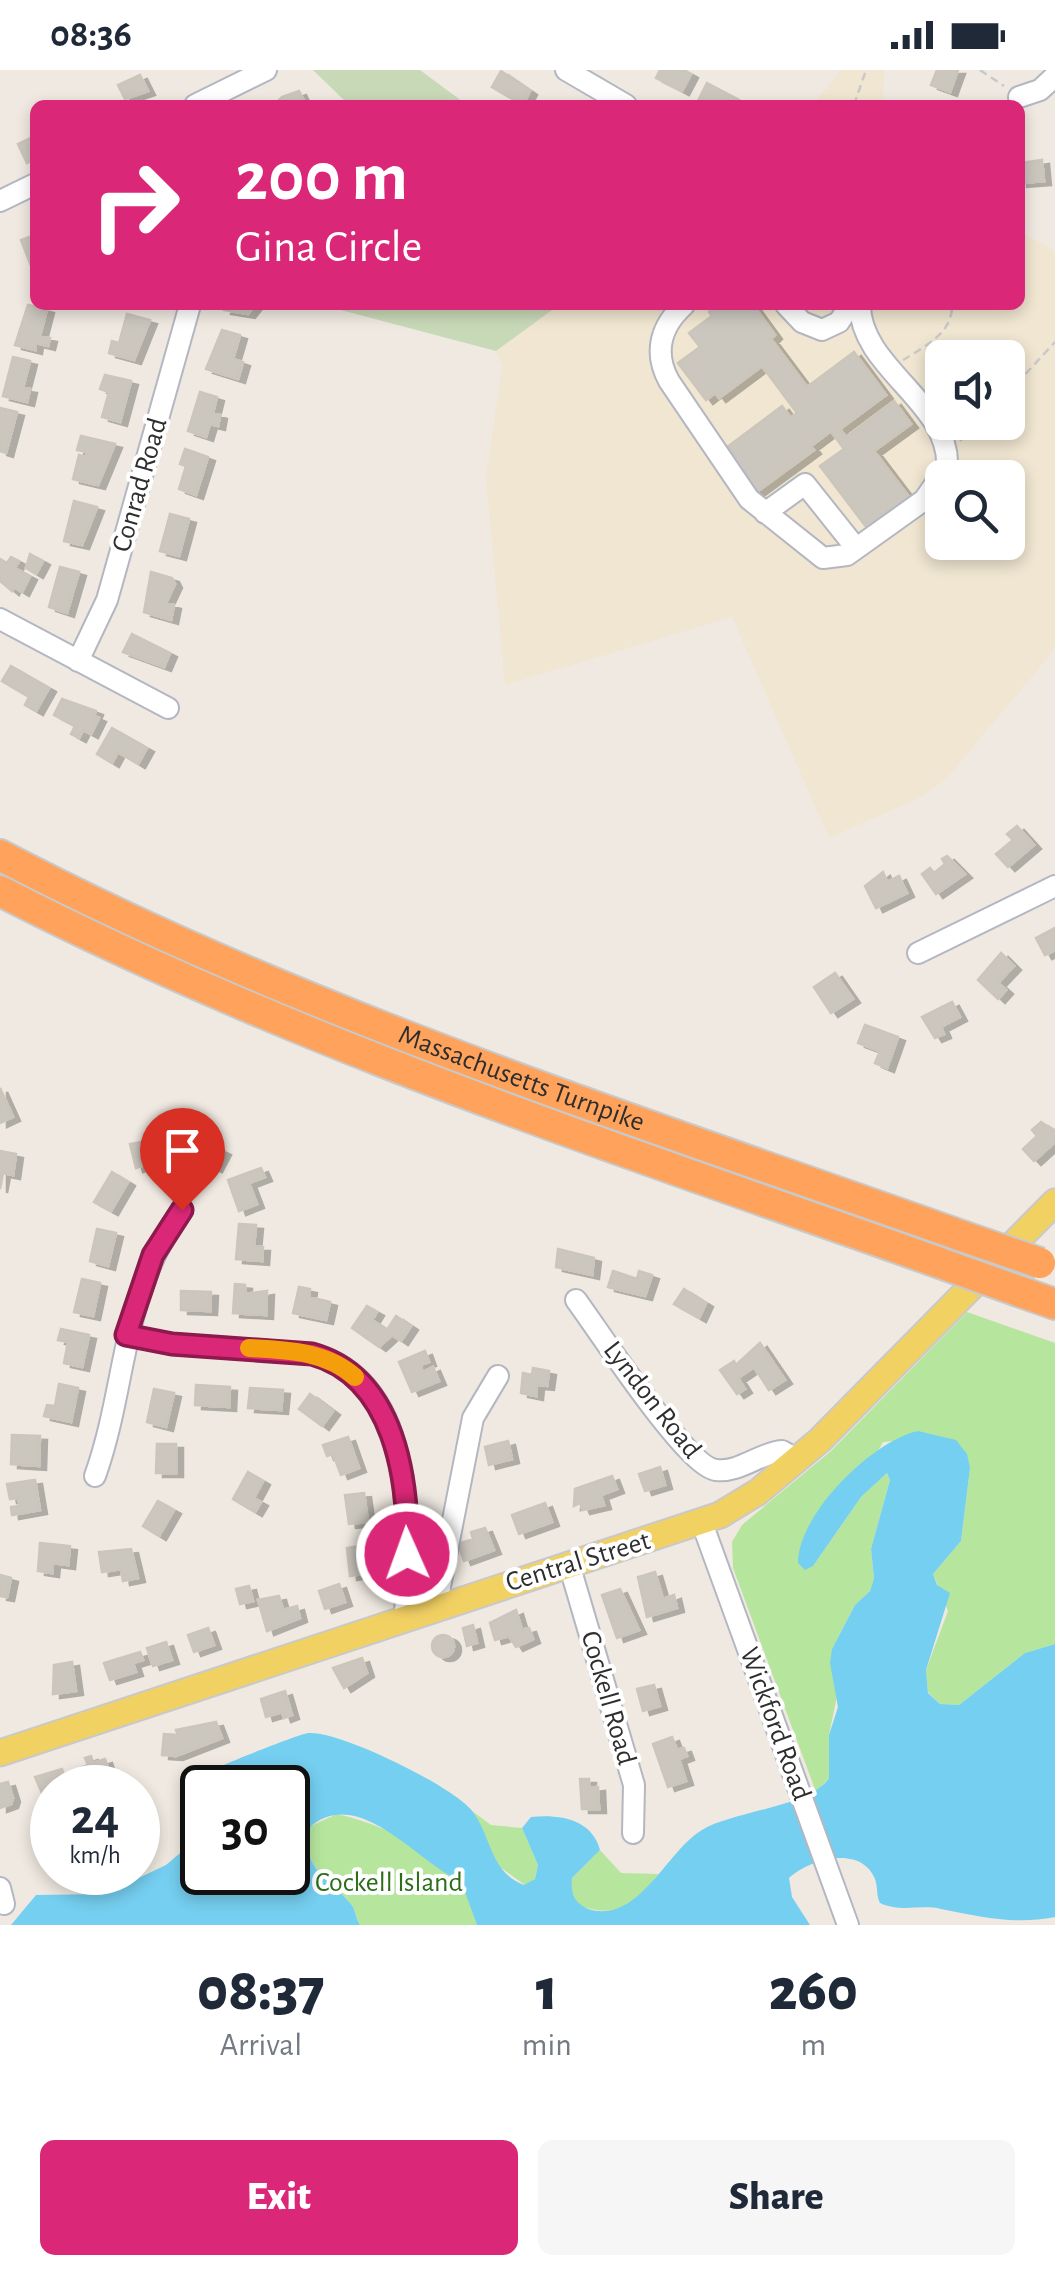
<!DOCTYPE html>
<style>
body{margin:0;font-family:"Alegreya Sans",sans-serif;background:#f6f6f7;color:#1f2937;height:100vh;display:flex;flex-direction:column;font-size:38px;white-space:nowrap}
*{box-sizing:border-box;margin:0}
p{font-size:32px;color:#747a83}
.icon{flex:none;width:55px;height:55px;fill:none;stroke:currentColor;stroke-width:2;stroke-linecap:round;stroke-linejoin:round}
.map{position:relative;height:1855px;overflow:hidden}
.drawer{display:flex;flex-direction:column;background:#fff;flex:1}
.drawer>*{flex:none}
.banner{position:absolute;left:30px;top:30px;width:995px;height:210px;border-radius:15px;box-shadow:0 5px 15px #0003;background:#db2777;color:#fff;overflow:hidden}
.fabs{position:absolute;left:925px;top:270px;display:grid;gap:20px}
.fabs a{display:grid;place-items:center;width:100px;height:100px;border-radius:15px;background:#fff;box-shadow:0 5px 15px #0003;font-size:50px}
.speed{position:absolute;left:30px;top:1695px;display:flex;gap:20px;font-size:50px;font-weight:700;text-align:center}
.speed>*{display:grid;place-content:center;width:130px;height:130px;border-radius:50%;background:#fff;box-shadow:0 5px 15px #0003;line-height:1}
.speed small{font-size:25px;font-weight:400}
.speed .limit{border:5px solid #111;border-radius:15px;background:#fff;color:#111}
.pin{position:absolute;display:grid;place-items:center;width:85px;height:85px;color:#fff;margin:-102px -42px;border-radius:50% 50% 50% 0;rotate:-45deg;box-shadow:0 0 10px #0007}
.pin .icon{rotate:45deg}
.me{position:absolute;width:110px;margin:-55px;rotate:358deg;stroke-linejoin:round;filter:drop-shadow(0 0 8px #0008)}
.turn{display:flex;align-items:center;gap:35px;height:210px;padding:0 40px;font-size:45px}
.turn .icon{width:130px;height:130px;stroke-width:2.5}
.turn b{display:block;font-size:70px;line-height:85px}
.eta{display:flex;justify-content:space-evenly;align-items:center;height:170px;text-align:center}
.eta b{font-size:60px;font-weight:800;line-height:70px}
.primary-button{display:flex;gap:20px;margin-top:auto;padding:20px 40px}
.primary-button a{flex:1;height:115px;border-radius:15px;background:#db2777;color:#fff;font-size:40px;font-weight:800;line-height:115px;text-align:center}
.primary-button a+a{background:#f6f6f7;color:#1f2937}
.status{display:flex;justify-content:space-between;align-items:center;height:70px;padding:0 50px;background:#fff;direction:ltr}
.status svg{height:28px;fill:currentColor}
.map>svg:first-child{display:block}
</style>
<div class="status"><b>08:36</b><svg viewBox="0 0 49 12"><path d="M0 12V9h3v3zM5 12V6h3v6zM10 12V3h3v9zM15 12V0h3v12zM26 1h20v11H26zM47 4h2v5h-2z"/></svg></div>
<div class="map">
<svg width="1055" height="1855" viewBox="0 0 1055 1855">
<defs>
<filter id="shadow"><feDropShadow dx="7" dy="4" stdDeviation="0" flood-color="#0004"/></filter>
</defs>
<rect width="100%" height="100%" fill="#efe9e1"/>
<!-- education -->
<path fill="#f0e6d1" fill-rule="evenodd" d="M841,0h43l-1,35h-70z
M1020,162l35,19v398l-109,130 -25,18 -92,41 -97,-221 -227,68 -19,-207 16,-111 -6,-16 63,-46h461zM942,288h66v64h-66zM942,408h66v64h-66z"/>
<!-- green -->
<path fill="#b6e59e" d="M967,1242l88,31v301l-30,9 -66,52 -19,-1 -12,-12 -2,-22 22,-59 -15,-37 28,-33 9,-73 -26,-31 -61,5 -70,124 48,-69 26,-24 3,7 -19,69 3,29 -4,13 -15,14 -23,44 6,42 -9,44 3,29 -3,14 -13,14 -83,-224 -1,-26 10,-17 89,-74z
M472,1741l19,14 31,3 16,37 -3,14 -10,6 -28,-20z
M337,1744c33,8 60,18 86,40 14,11 21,20 39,27l15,44h-117c-5,-7 -4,-15 -9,-21 -23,-28 -52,-36 -40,-78z
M600,1780l21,23 37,1c-21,30 -44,46 -80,31l-7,-12 1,-15z"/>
<!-- cemetery -->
<path fill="#c8d9b8" d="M313,0h107l47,35h-118z
M322,235h237l-63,46z"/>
<!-- water -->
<path fill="#75cff0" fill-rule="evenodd" d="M918,1361l38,9 11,14 3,14 -9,73 -28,33 4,11 13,8 -24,77 2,23 12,11 19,1 66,-52 30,-9v273c-40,8 -74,0 -114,-8 -21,-5 -39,4 -61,-6 -4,-8 -2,-16 -5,-24 -14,-35 -66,-20 -86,-1l3,19 18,28h-333l-16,-44c-41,-16 -101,-96 -150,-55 -12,42 16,50 40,78 5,6 4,14 9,21h-349l25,-30 69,-1 61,-29 19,-16 10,-18v-38c8,-9 17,-20 27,-27 7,-4 78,-32 86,-33 31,-3 147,54 165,79 19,26 17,60 51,73l11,-6 3,-14 -16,-37 9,-11c28,-3 61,2 69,33l-28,28c-1,16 1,24 16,31 51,16 78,-58 114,-79 31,-19 108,-23 127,-52v-43l9,-28 -8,-44 2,-14 23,-44 15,-14 4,-13 -3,-29 19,-69 -3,-7 -26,24 -48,69 -8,4 -7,-7c0,-49 74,-122 120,-132zM202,1718h86v84h-86z"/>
<!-- building -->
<path fill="#cbc7bf" stroke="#cbc5ba" stroke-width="2.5" filter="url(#shadow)" d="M660,0h24l7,4 -9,17 -26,-13z
M937,0h21l-8,22 -19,-7z
M501,1l29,20 -7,14 -31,-18z
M140,5l8,16 -23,8 -7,-14z
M707,13l32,17 -3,5 -38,-4z
M299,21l7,14h-32l8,-8z
M35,66v23l-8,4 -9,-19z
M1042,90l2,21 -24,2v-20z
M35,165v41l-14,-36z
M28,235l19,4 -7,27 10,2 -2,8 -12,-3 -1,7 -20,-5z
M225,235h30l-7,9 -24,-4z
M718,235h35l22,30 -4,4 36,48 47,-35 32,43 -46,34 6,8 48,-36 17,23 -37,27 35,46 -42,31 -47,-62 24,-17 -13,-18 -20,15 3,4 -60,44 -32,-43 60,-45 9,12 6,-5 -35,-47 -43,32 -4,-5 -9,7 -28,-37 22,-16 -11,-14 23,-17 -3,-4z
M127,244l23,6 -16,40 -25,-7 3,-12 7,2z
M222,260l18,5 -7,24 10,3 -5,17 -32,-10z
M13,287l17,4 -7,27 7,1 -3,13 -24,-6z
M105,305l26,6 -11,41 -18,-5 7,-25 -9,-3z
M200,322l17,5 -4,16 7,2 -2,11 -8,-2 -4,13 -18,-6z
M0,338l17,4 -11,41 -6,-2z
M81,366l34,8 -17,41 -25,-6 6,-24 7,2 1,-5 -10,-2z
M185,379l23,8 -12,38 -17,-6 7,-23 -6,-2z
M74,431l23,6 -15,38 -18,-4z
M170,444l19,5 -10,37 -19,-5z
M30,484l13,7 -7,13 -10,-6z
M11,487l8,4 -4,7 15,8 -8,16 -8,-5 -2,4 -12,-10v-22l7,4z
M60,497l19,5 -12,41 -18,-6z
M151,502l21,6 3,6 -9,19 8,2 -3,15 -27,-8z
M132,564l38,19 -6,14 -41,-15z
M11,596l38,22 -13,23 -11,-6 4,-8 -27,-16z
M62,629l34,12 -2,5 5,2 -8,16 -8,-4 -4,8 -8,-4 4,-8 -21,-11z
M112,658l35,20 -9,16 -20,-12 -6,11 -15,-9z
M1017,756l17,19 -26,22 -12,-13 17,-14 -6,-6z
M947,786l18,18 -29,20 -14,-20 8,-6 4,5 11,-9 -3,-5z
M883,802l4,10 12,-6 8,17 -31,15 -11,-22z
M1055,858v22l-10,5 -9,-17z
M1001,883l13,13 -16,17 8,7 -8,9 -20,-19z
M835,903l18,26 -22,14 -17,-26z
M952,932l8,15 -19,10 3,7 -9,4 -13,-21z
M865,955l33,12 -11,31 -12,-5 5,-12 -22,-8z
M0,1018l13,29 -13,6z
M1041,1052l14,9v11l-21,19 -11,-12 14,-13 -5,-6z
M198,1059l10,5 -3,8 19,9 -9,17 -29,-14z
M160,1069l7,18 -31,11 -6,-24z
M0,1081l16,3 -3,21 -10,-2 -3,16z
M261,1098l4,9 -16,6 8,21 -18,7 -11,-31z
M112,1102l16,10 -17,29 -17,-9z
M239,1154l17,1 -2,22h9l-1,14 -26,-2z
M97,1159l19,4 -8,33 -18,-5z
M558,1179l36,9 -2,17 -36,-8z
M613,1201l24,8 2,-8 13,4 -7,21 -37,-9z
M82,1209l18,4 -7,33 -19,-4z
M235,1214l10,1v9l22,-3 -1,24 -33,-2z
M299,1217l11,2 -1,8 21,5 -4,18 -33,-7z
M684,1219l22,14 -7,15 -25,-14z
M181,1221l30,1 -1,19 -29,-1z
M367,1236l10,6 -5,8 15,10 9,-14 15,10 -10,15 -9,-6 -13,12 -27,-19z
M61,1259l28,6 -7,32 -18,-4 4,-21 -10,-2z
M760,1273l25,37 -16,10 -15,-23 -16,11 7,11 -8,5 -17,-24 14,-9 2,4z
M425,1281l4,11 -9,3 3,7 10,-5 6,14 -27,11 -13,-30z
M533,1298l16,3 -2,15 -10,-1 -1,11 -15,-3 2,-20 9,2z
M59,1314l19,4 -7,34 -27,-6 3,-11 8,1z
M196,1315l34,2 -1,20 -34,-2z
M250,1318l33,2 -2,20 -33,-2z
M154,1319l20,4 -8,34 -19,-5z
M310,1324l23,17 -11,15 -23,-17z
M12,1365l28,1 -1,30 -28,-2z
M348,1367l11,31 -18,7 -8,-21 -6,2 -4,-11z
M508,1371l4,18 -23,6 -4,-18z
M157,1374h19v29h-20z
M660,1397l5,18 -20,6 -6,-17z
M248,1402l15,9 -9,17 7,4 -6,10 -22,-13z
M612,1406l5,13 -16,6 3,10 -21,5 -3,-7 -6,3 1,-17z
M35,1410l5,30 -28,5 -1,-8 9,-1 -2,-8 -8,1 -3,-15z
M364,1423l4,29 -19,2 -4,-29z
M158,1431l16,9 -15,26 -16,-10z
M545,1433l7,19 -33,12 -7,-19z
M485,1458l9,22 -30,11 -6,-17 15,-5 -2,-7z
M40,1473l30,3 -2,19 -15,-2 -1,10 -14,-2z
M367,1475l1,28 -18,3 -3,-28z
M131,1479l7,29 -15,3 -2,-12 -19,3 -3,-20z
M655,1502l8,27 11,-4 3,13 -30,9 -9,-40z
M0,1505l11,3 -4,19 -7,-1z
M339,1514l6,18 -20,7 -6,-18z
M249,1516l4,15 -13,3 -4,-15z
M620,1519l19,41 -22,8 -15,-43z
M279,1526l4,14 14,-4 3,12 -33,13 -9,-31z
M516,1540l6,20 7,-2 4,11 -17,8 -7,-11 -14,4 -5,-17z
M473,1555l4,18 -10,3 -4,-18z
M208,1558l6,17 -20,7 -6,-17z
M432 1576a11 11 0 1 1 22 0a11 11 0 1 1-22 0Z
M166,1572l6,18 -19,6 -6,-18z
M140,1582l3,8 -10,3 3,9 -26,8 -6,-17z
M362,1588l5,15 -23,15 -11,-20z
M72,1592l4,29 -23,3 1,-29z
M654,1615l6,21 -17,5 -6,-22z
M285,1621l7,24 -8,3 -2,-6 -16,5 -5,-18z
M216,1652l6,16 -46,18 -14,-1 2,-21 14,1 -2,-5z
M672,1667l5,13 7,-2 3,8 -8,3 7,22 -18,6 -15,-43z
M91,1686l2,7 12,-4 6,18 -25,8 -6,-17 8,-3 -3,-7z
M62,1699l5,16 -15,3v13l-6,1 -11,-25z
M580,1709h9v9l9,-1 1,22h-17z
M8,1712l5,16 -2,6 -11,4v-24z"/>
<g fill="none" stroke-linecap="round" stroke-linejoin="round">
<defs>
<path id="minor" d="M566,0l60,35
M1019,27l21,-7 15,-14
M195,35l71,-35
M0,131l35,-17
M684,235c-23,21 -31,47 -15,76l80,118 74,59 24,-3 77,-55 23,-33c4,-64 -87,-99 -87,-162
M786,235l16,17 20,8 17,-8 11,-17
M765,443l40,-29 51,64
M0,549l168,89
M78,591l29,-61 83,-295
M918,883l137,-67
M576,1230c23,31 111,167 140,170 23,3 44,-17 66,-19l16,9
M126,1265l46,9 141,10c106,30 95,176 92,263
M95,1406c33,-93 25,-182 87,-266
M702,1453l146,402
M569,1494l65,221 -1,48
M436,1537l37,-189 25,-42
M0,1818l4,16"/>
<path id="major" d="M0,1683l720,-238 38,-23 62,-52 235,-238"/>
<g id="highway">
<path id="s1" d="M0,785c307,161 637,265 962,381"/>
<path d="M0,821c301,155 623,259 940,372"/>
<path d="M1018,1221l37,13"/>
</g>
</defs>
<!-- minor casing -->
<use href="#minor" stroke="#b4b7c1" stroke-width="24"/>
<!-- major casing -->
<use href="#major" stroke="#c9c9c9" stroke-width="29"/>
<!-- highway casing -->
<use href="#highway" stroke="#c9c9c9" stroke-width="34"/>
<!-- path -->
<path stroke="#c9c9c9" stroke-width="2.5" stroke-dasharray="8 5" stroke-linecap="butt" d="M980,0l24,16
M854,35l12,-35
M903,290c21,-13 50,-27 49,-55
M1008,323l47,-51
M960,371l18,-19"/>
<!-- minor -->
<use href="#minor" stroke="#fff" stroke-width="20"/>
<!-- major -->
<use href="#major" stroke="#f2d163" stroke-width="25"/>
<!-- highway -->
<use href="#highway" stroke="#ffa35c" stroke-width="30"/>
<defs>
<path id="highway-bridge" d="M962,1166l78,27
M940,1193l78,28"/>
</defs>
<!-- highway-bridge casing -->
<use href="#highway-bridge" stroke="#c9c9c9" stroke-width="34" stroke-linecap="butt"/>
<!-- highway-bridge -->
<use href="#highway-bridge" stroke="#ffa35c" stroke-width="30"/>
</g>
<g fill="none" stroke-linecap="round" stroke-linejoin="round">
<defs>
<path id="route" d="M182,1140l-29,45 -27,80 46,9 140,10c83,23 97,126 95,200"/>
</defs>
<!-- route casing -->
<use href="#route" stroke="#8e194d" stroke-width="25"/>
<!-- route -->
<use href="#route" stroke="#db2777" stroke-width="18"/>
<!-- slow -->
<path stroke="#f59e0b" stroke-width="18" d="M249,1278c38,2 77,3 106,29"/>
</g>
<g text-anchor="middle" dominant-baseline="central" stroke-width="8" stroke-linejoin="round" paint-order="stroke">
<!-- street labels -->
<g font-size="28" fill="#2e2e2e" stroke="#fff">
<text transform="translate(140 415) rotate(-74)">Conrad Road</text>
<text stroke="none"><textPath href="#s1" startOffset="568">Massachusetts Turnpike</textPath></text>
<text transform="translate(652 1330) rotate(52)">Lyndon Road</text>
<text transform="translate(578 1492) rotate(-17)">Central Street</text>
<text transform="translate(608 1628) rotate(74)">Cockell Road</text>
<text transform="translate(775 1654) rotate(70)">Wickford Road</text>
</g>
<!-- park labels -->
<g font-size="28" fill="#2c6e1b" stroke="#fff">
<text x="389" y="1813">Cockell Island</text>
</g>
</g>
</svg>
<div class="fabs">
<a><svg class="icon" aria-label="sound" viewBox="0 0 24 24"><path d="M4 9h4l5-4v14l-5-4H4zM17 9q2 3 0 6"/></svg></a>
<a><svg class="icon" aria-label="search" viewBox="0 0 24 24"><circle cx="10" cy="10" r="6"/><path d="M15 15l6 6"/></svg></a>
</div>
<div class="speed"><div>24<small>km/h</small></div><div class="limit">30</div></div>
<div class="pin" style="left:182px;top:1140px;background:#d93025"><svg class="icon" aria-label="arrive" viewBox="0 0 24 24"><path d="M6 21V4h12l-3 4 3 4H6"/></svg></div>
<svg class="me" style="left:407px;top:1484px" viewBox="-20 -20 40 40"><circle r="17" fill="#db2777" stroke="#fff" stroke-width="3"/><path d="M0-11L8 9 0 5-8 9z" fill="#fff"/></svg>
<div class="banner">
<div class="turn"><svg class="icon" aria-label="right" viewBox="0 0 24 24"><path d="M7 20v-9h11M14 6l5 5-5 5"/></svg><div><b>200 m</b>Gina Circle</div></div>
</div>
</div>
<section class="drawer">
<div class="eta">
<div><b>08:37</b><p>Arrival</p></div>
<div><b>1</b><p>min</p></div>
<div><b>260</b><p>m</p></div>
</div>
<div class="primary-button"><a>Exit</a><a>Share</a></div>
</section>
